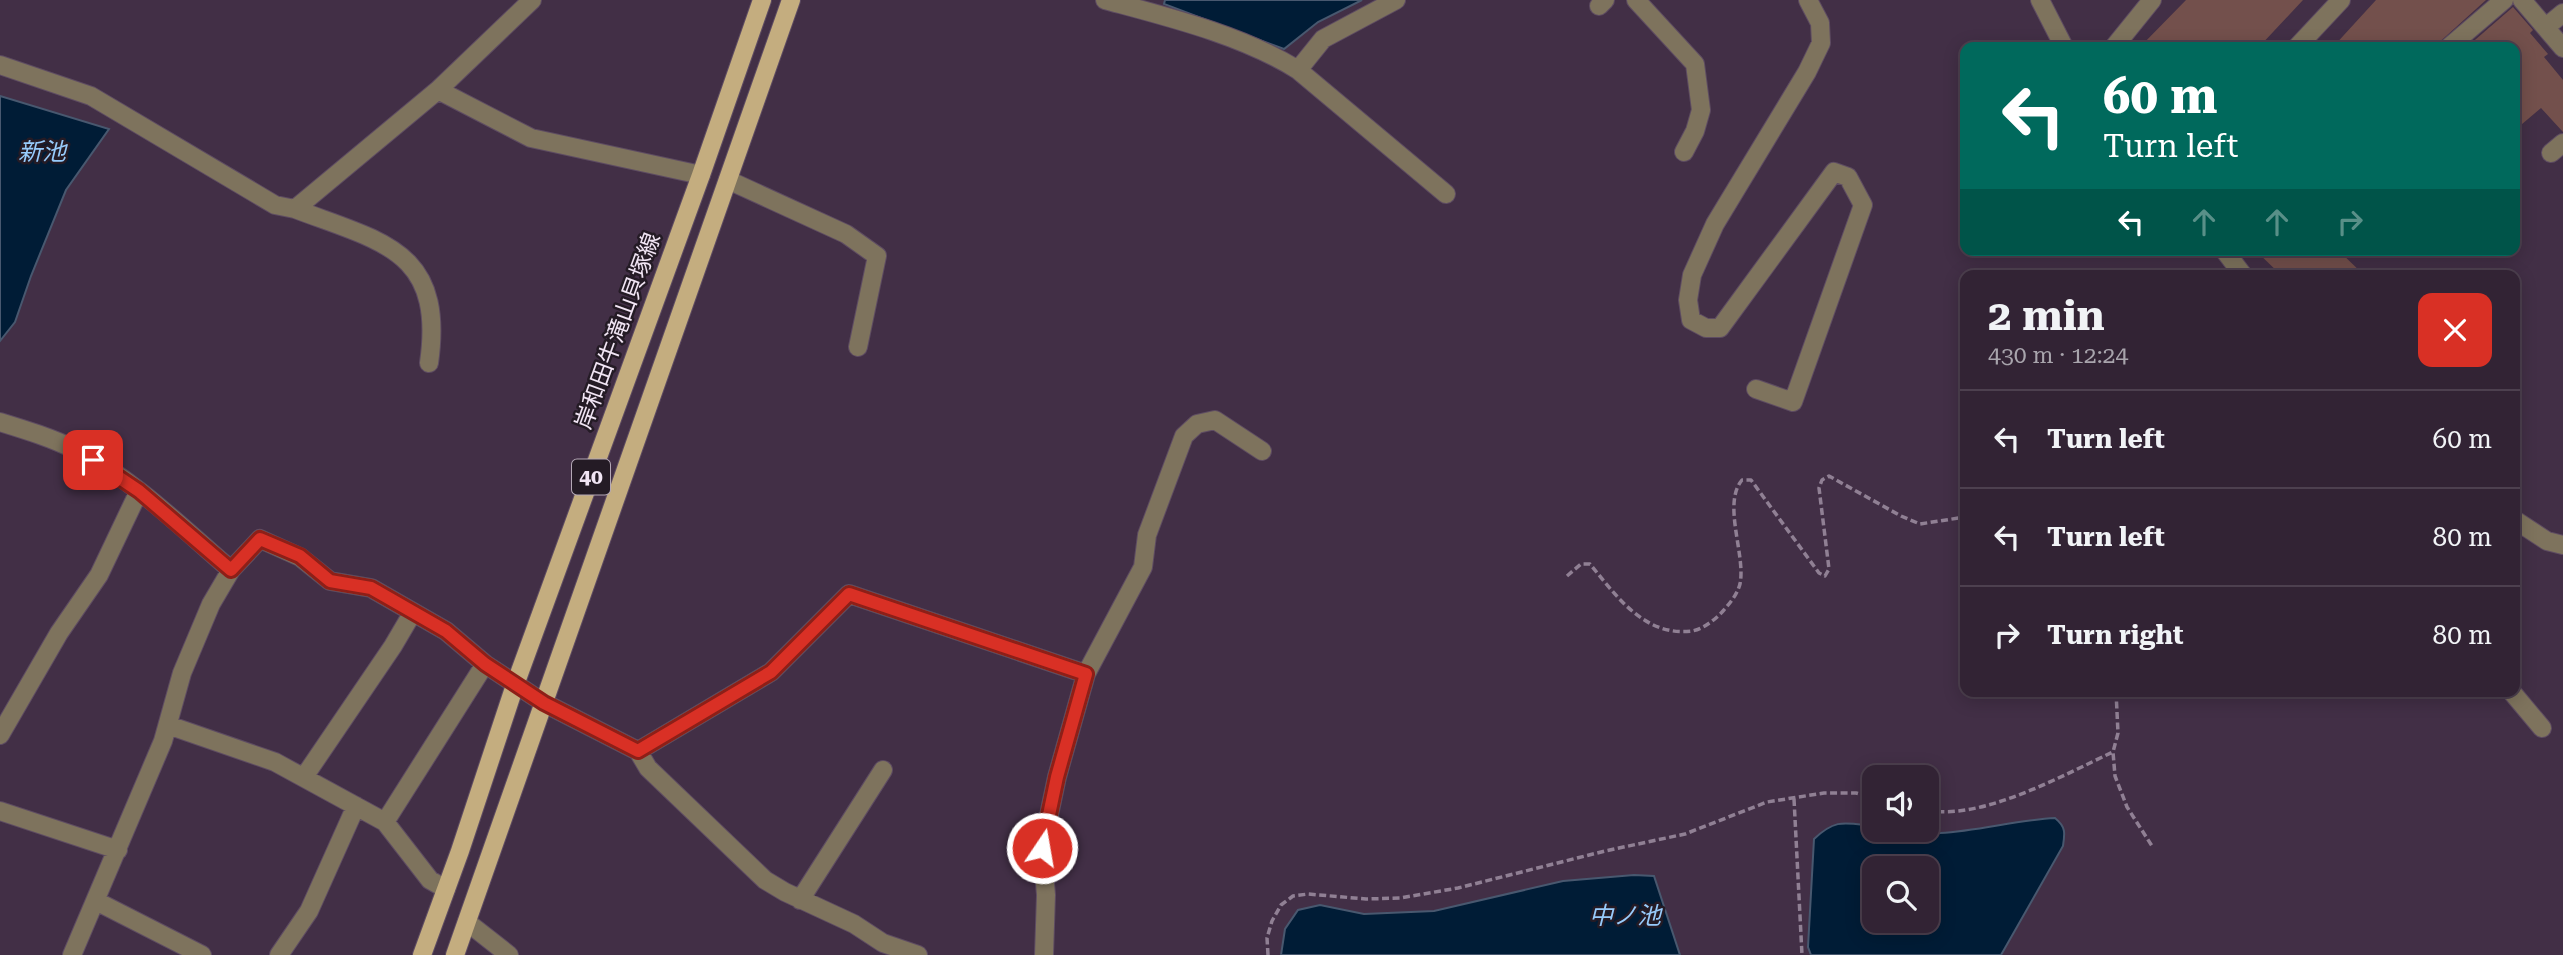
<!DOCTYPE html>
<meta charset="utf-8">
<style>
body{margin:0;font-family:"Roboto Serif","Noto Sans JP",serif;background:#3a2b3c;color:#f1f3f6;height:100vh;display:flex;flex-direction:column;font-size:26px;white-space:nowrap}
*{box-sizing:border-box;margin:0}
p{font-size:23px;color:#a8a4ac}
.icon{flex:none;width:38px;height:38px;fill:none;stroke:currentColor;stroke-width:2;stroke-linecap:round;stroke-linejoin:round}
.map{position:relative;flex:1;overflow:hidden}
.drawer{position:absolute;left:1960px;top:270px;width:560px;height:427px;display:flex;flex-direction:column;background:#322334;border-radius:14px;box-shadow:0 4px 18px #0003,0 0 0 2px #4d404f}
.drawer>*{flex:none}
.banner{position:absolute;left:1960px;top:42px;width:560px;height:214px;border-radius:14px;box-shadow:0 4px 18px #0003,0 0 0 2px #4d404f;background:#00695c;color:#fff;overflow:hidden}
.controls{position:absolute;left:1862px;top:765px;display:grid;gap:14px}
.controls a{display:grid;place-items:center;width:77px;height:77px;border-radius:14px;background:#322334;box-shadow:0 4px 18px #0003,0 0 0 2px #4d404f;font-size:35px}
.pin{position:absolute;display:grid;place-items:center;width:60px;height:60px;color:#fff;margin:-30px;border-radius:14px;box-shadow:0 4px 10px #0006}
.me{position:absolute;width:77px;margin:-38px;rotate:12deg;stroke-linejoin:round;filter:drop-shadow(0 0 5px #0008)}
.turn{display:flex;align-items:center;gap:24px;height:147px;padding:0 28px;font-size:32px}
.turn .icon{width:91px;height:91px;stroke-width:2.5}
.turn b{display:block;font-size:49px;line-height:60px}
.lanes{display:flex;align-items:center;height:66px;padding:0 28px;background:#0003;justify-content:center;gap:35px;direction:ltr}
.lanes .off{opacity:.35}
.round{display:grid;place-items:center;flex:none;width:74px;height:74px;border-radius:14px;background:#3a2b3c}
.headline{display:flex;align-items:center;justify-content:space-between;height:119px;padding:0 28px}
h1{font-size:42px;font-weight:700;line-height:52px}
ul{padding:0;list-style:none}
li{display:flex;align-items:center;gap:21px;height:98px;padding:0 28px;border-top:2px solid #4d404f}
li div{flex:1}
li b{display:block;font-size:26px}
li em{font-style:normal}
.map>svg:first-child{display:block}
</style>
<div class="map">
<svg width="2563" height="955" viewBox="0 0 2563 955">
<rect width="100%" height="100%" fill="#422f46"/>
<!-- water -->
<path fill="#001c36" stroke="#48586f" stroke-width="2" fill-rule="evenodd" d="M1165,0h197l-44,22 -34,27 -120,-45z
M0,96l109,33 -43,61 -35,86 -16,46 -15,19z
M2055,818c11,9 10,15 8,28l-62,109h-190l-3,-8 6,-108c22,-21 31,-16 60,-13v4c22,0 45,4 66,3 39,-2 76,-13 115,-15zM1874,868h53v52h-53z
M1634,875l20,1 26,79h-399l4,-26 13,-19 22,-5 44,9 70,-3 129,-30z"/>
<!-- building -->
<path fill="#73504c" d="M2186,0h117l-44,47h-119z
M2376,0h110l-52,47h-101z
M2513,7l20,23 -3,3 18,21 -4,3 19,23v52l-22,-24 -26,22v-83l-47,-1z
M2255,250h83l26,25h-83z"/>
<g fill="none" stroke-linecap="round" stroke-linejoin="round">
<defs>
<path id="minor" d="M1105,0c63,17 137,35 193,70l148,124
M1636,0l59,64 6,46 -6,21 -11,21
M2040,0l24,47
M2522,0l41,48
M1599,6l6,-6
M2546,27l17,-14
M2114,47l38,-47
M2297,47l44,-47
M2449,47l55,-47
M0,65l91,31 184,109 20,4 143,-119 94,-90
M1298,70l25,-31 73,-39
M438,90l93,48 170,37
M2551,153l12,-10
M728,180l118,54 31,22 -19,91
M295,209c87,33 150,41 134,154
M2224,250l19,25
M1756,389l37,13 70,-197 -15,-28 -14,-5 -114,156h-14l-15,-8 -3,-20 4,-25 23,-51 92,-152 14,-29 -1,-20 -12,-23
M0,422c26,8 52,16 76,28 59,30 106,78 155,120l29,-31 40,18 30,24 41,7 75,43 39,33 59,39 94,48 10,17 117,112 20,12 69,32 29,19 35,12
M2515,520l32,21 16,4
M2511,691l31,37
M168,725l107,37 110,60 45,58 16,9
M0,735l59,-102 40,-58 40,-84
M638,751l133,-79 78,-78 237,80
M304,777l89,-131 20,-34
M0,811l118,39
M385,822l100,-158
M800,900l83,-130
M96,901l106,54
M467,922l42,33
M72,955l91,-214 19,-68 29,-69 20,-34
M279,955l30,-44 47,-105
M1044,955l2,-60 -4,-47 15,-71 29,-103 57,-107 4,-32 37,-99 13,-12 18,-4 47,31"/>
<path id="major" d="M422,955l38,-104 55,-166 186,-510 61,-175
M455,955l336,-955"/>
</defs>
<!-- minor casing -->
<use href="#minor" stroke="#5e4c62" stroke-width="20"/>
<!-- major casing -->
<use href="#major" stroke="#5e4c62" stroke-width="20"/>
<!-- path -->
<path stroke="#908094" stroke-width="3.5" stroke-dasharray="7 3.5" stroke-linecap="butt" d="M1567,576l14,-12h9c27,33 55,73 102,67 11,-2 23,-11 31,-20 7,-8 14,-16 17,-27 6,-29 -18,-80 2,-104h9l68,93 6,3 4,-7 -10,-81 3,-8 7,-4 72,40 19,8 45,-7
M2116,691l2,42 -5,19 2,24 12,31 25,39
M1794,799l8,156
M1927,810c55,11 136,-35 186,-58
M1268,955l-1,-17 5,-17 9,-16 12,-9 15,-2 58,5 34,-1 58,-10 147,-37 80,-17 82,-32 57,-9h32l18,5"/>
<!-- minor -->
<use href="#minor" stroke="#7e735d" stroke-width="18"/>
<!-- major -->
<use href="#major" stroke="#c4ad7f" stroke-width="18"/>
</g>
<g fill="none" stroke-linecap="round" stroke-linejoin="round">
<defs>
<path id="route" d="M93,460l46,31 92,79 29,-31 40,17 30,25 41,7 21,12 54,31 39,33 59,39 94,48 133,-79 78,-78 237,80 -29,103 -15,71"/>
</defs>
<!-- route casing -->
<use href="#route" stroke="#8d1f18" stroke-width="18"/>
<!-- route -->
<use href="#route" stroke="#d93025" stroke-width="12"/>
</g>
<g text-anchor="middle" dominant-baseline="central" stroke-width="5" stroke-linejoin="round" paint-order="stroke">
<!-- shield labels -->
<rect fill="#241b25" stroke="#b4a8b6" stroke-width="2" x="572" y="459.5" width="38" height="35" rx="5"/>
<g font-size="21" font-weight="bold" fill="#f1e5f4">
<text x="591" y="477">40</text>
</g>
<!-- street labels -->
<g font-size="23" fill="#f1e5f4" stroke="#241b25">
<text transform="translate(618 331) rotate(-70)">岸和田牛滝山貝塚線</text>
</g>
<!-- water labels -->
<g font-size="24" font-style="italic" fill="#97cbfb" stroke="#241b25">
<text x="42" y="152">新池</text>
<text x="1625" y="916">中ノ池</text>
</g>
</g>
</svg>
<div class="controls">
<a><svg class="icon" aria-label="sound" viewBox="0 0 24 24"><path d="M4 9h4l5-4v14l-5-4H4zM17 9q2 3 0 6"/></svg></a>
<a><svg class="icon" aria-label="search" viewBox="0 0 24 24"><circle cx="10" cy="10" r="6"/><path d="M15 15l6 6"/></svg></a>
</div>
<div class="pin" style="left:93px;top:460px;background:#d93025"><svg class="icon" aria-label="arrive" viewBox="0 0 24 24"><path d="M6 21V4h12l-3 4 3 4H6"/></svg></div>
<svg class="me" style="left:1042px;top:848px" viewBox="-20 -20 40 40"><circle r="17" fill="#d93025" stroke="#fff" stroke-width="3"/><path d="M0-11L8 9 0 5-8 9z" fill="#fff"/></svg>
<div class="banner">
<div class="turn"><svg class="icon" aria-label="left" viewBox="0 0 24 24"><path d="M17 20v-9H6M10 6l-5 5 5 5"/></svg><div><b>60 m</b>Turn left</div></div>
<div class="lanes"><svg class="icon" aria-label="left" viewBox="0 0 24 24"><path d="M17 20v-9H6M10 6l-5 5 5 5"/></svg><svg class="icon off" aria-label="ahead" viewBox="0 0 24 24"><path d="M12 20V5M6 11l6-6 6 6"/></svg><svg class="icon off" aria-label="ahead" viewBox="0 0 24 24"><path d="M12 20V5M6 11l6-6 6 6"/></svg><svg class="icon off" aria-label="right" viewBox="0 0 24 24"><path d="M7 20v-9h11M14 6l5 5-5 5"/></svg></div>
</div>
<section class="drawer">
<div class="headline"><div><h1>2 min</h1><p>430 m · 12:24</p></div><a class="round" style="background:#d93025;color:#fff"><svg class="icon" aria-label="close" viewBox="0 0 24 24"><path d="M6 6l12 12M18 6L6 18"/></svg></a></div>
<ul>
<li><svg class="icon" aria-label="left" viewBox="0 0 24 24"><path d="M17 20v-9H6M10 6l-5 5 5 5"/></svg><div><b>Turn left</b></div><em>60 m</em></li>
<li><svg class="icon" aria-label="left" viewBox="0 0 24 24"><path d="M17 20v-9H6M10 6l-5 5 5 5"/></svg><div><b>Turn left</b></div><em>80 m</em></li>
<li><svg class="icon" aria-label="right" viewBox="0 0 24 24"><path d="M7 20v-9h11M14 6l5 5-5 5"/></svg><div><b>Turn right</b></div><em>80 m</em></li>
</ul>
</section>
</div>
